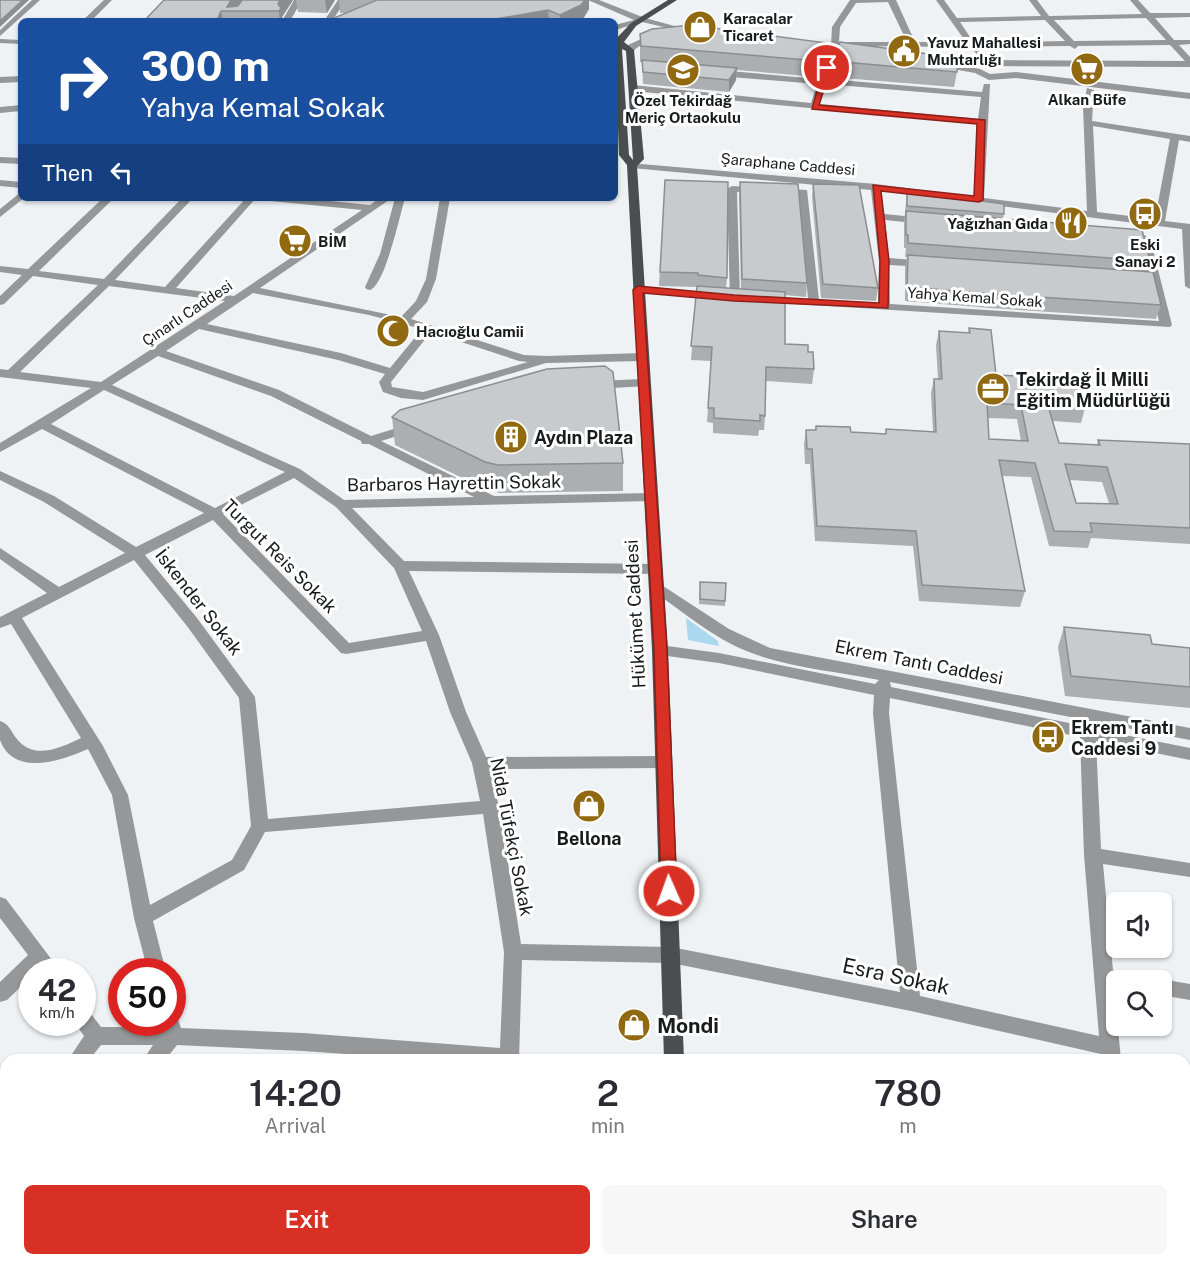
<!DOCTYPE html>
<meta charset="utf-8">
<style>
body{margin:0;font-family:"Public Sans",sans-serif;background:#f7f7f7;color:#2b2b33;height:100vh;display:flex;flex-direction:column;font-size:22px;white-space:nowrap}
*{box-sizing:border-box;margin:0}
p{font-size:20px;color:#7c7c81}
.icon{flex:none;width:33px;height:33px;fill:none;stroke:currentColor;stroke-width:2;stroke-linecap:round;stroke-linejoin:round}
.map{position:relative;flex:1;overflow:hidden}
.side{position:absolute;left:0px;top:1054px;width:1191px;height:212px;display:flex;flex-direction:column;background:#fff;border-radius:18px 18px 0 0;box-shadow:0 2px 4px #0004}
.side>*{flex:none}
.banner{position:absolute;left:18px;top:18px;width:600px;height:183px;border-radius:9px;box-shadow:0 2px 4px #0004;background:#1a4fa0;color:#fff;overflow:hidden}
.buttons{position:absolute;left:1106px;top:892px;display:grid;gap:12px}
.buttons a{display:grid;place-items:center;width:66px;height:66px;border-radius:9px;background:#fff;box-shadow:0 2px 4px #0004;font-size:30px}
.speed{position:absolute;left:18px;top:958px;display:flex;gap:12px;font-size:30px;font-weight:700;text-align:center}
.speed>*{display:grid;place-content:center;width:78px;height:78px;border-radius:50%;background:#fff;box-shadow:0 2px 4px #0004;line-height:1}
.speed small{font-size:15px;font-weight:400}
.speed .limit{border:9px solid #d22;background:#fff;color:#111}
.pin{position:absolute;display:grid;place-items:center;width:51px;height:51px;color:#fff;margin:-26px;border:3px solid #fff;border-radius:50%;box-shadow:0 2px 6px #0007}
.me{position:absolute;width:66px;margin:-33px;rotate:358deg;stroke-linejoin:round;filter:drop-shadow(0 0 4px #0008)}
.turn{display:flex;align-items:center;gap:21px;height:126px;padding:0 24px;font-size:27px}
.turn .icon{width:78px;height:78px;stroke-width:2.5}
.turn b{display:block;font-size:42px;line-height:51px}
.then{display:flex;align-items:center;height:57px;padding:0 24px;background:#0003;gap:12px;font-size:22px}
.eta{display:flex;justify-content:space-evenly;align-items:center;height:102px;text-align:center}
.eta b{font-size:36px;font-weight:600;line-height:42px}
.primary-button{display:flex;gap:12px;margin-top:auto;padding:12px 24px}
.primary-button a{flex:1;height:69px;border-radius:9px;background:#d93025;color:#fff;font-size:24px;font-weight:600;line-height:69px;text-align:center}
.primary-button a+a{background:#f7f7f7;color:#2b2b33}
.map>svg:first-child{display:block}
</style>
<div class="map">
<svg width="1190" height="1265" viewBox="0 0 1190 1265">
<rect width="100%" height="100%" fill="#eef2f5"/>
<!-- green -->
<path fill="#aad8ef" d="M686,618l32,23 1,5 -31,-6z"/>
<g fill="none" stroke-linecap="round" stroke-linejoin="round">
<!-- minor -->
<path fill="#959798" fill-rule="evenodd" d="M32,0h8l-40,36v-6z
M104,0h8l-21,21h-9z
M294,0h8l-12,21h-8z
M338,0h8l-14,21h-8z
M588,0h11l46,18 48,13 -4,2 -47,-11 -27,8v-5l19,-5z
M850,0h46l19,42h51l-30,-42h8l13,18 84,-2 -12,-16h8l12,16 93,-2 -12,-14h8l12,13h40v4l-35,1 19,22h16v4l-11,1 11,12v10l-204,-1 -4,-3 4,-3 199,1 -15,-16 -92,1 -3,3 -5,-3 -92,1 3,5 -4,2 -7,-7 -131,-1 20,6 -4,2 -17,-2 -11,27 155,13 2,-8h6l-6,114 103,13 -4,-105 4,-18 7,2 -2,31 98,15v6l-11,-2 -14,81 25,3v65l-5,-3 -3,-57 -301,-38 3,23 41,4 5,3 -5,3 -40,-4 4,38 37,3 5,3 -5,3 -37,-2 1,39 269,17 -19,-80 -15,-1 -5,-3c6,-5 24,-4 30,1l22,87 -2,2 -409,-25 -2,-2 6,-3 43,2 -9,-104 -62,-3 3,106 -6,3 -4,-1 -3,-111 5,-3 75,4 12,110 59,4 1,-43 -8,-71 -239,-22 -3,-1v-4l247,21 98,13 3,-73 -344,-33 -4,-3 4,-3 178,18 6,-19 -99,-8 -4,-3 4,-3 101,9 11,-28 -26,-5 4,-2 23,2 1,-19zM888,2l19,40h-68l1,-15 16,-24zM1146,18l20,22 -92,1 -20,-21zM1045,20l20,21 -91,2 -14,-21zM825,84l156,13 -3,22 -158,-15zM1093,126l77,13 -15,80 -58,-7z
M658,37h3v4c-10,2 -22,2 -28,11l-7,-2 2,-5 13,-6z
M0,39l21,1v4l-21,-1z
M939,61l41,8 10,5 26,-2 174,21v6l-174,-21 -27,2 -14,-7 -39,-7v-4z
M21,76v6l-21,1v-6z
M21,105v6l-21,2v-6z
M0,157l21,1v6l-21,-1z
M0,180l21,2v6l-21,-2z
M21,192v6h3l-24,19v-8z
M103,198h11l-75,73 65,8 78,-81h11l-78,82 50,7 81,-89h10l-80,90 58,8 128,-86 -91,-9 -5,-3h35l69,7 10,-7h12l-132,90 141,29 15,-16 10,-22 14,-81h10l-14,81 -9,23 -16,17 113,36 23,1 95,-3 6,4 -6,4 -96,2 -123,37 -22,-2 -18,-6 -4,-10 6,-8 -47,-14 -139,-31 -33,22 113,39 92,46 42,-13 4,1 2,3 -2,3 -36,11 113,55 158,-3 7,4 -7,4 -300,7 52,53 252,3 7,5 -7,5 -247,-3 30,64 27,77 20,45 177,-1 6,2 2,4 -2,4 -6,2 -173,1 9,38 22,137 150,3 229,45 -27,-279 1,-18 -155,-32 -59,-8 -8,-5 8,-5 59,8 156,31 4,-4c-43,-9 -90,-12 -130,-28 -36,-14 -66,-40 -97,-62l-2,-3 2,-3 5,-2 72,47 41,19 420,80v12l-95,-18v7l95,19v12l-94,-19 5,108 89,14v14l-87,-13 10,106 21,5 3,6h-21v6h-2l7,73h-20v-6l-190,-43 -240,-48 -149,-3 -3,100h-85l-131,-9 -126,-6 -12,15h-22l10,-15h-52l-12,15h-21l16,-24 -9,-13h7v-14l7,2 12,16h60l-1,-4h12v-8l5,2 4,11 122,5 197,15 4,-96 -21,-138 -218,18 -21,38 -91,51 13,51h-18l-14,-54 -22,-123 -24,-46c-25,11 -74,29 -88,-9 0,-5 0,-13 0,-19 9,3 11,10 16,17 18,23 44,10 65,0l-70,-114 -11,4v-11l47,-24 -47,-34v-11l59,39 66,-34 -81,-51 -44,-22v-9l54,25 82,51 68,-34 -162,-84 -42,23v-9l91,-55 -91,-11v-8l8,1 90,-85 -65,-9 -29,28 -4,1v-9l22,-21 -22,-3v-6l28,3zM109,286l116,15 -124,81 -81,-10zM253,293l116,22 53,14 -32,39 -49,-15 -134,-29zM431,332l88,29 9,1 -105,30 -31,-5 -1,-5zM158,356l113,40 90,45 1,3h7l105,53 -130,3 -44,-31 -188,-84zM104,390l181,82 -70,36 -164,-84zM294,478l42,29 58,61 28,63 -73,12 -126,-129zM213,520l128,133 5,1 80,-13 24,71 22,51 8,38 -212,18 -13,-122 -58,-79 -52,-63zM134,560l53,66 52,72 12,128 -19,34 -82,45 -22,-110 -25,-49 -81,-128zM890,682l191,37 -2,6 -188,-38zM890,698l190,39 4,118 15,181 -179,-40 -31,-283z
M395,198h10c-5,17 -20,87 -35,92l-4,-1 -1,-2 15,-33z
M638,286l76,7 6,3 -6,3 -80,-8 -2,-2z
M644,379l6,4 -2,3 -54,3 -6,-4 6,-4z
M0,897l6,2 55,73h-20l-3,-3 -6,3v4l-25,24 -7,2v-20l28,-27 -28,-37z
M1161,979l29,5v16l-29,-5v-14h-6z
M1185,1128l5,1v20l-5,-1z
M6,1146v26l-6,2v-26z
M6,1240v20h7l-4,5h-9v-23z
M147,1260h23l-2,5h-23z
M296,1260h22l-1,5h-22z
M1063,1260h33l2,5h-33z"/>
<!-- major -->
<path fill="#4b4e50" fill-rule="evenodd" d="M668,0h9l-41,26 -12,16 10,8 10,109 -7,7 31,484 16,410h-20l-12,-410 -25,-485 -8,-10 -4,-115 16,-17zM622,49l4,2 7,109 -4,-5z
M668,1260h22v5h-22z"/>
</g>
<!-- wall -->
<path fill="#abafb1" fill-rule="evenodd" d="M293,0l-11,17 1,4h-139z
M296,0h39l-8,13 -29,-1z
M339,0h250v9l-8,12h-246l-1,-3 13,-5h-7z
M640,34l185,25 -7,18 -81,-7 -1,10 -7,12 -86,-8 -1,-22h-2z
M832,61l125,11 -3,15 -124,-10z
M665,180l62,98 -1,10 15,1 -2,-94 1,-13 67,101 -1,14 -21,-2v49l23,8 6,17 -2,15 -46,-3 -1,35 -1,14h-5l-1,6 -45,-3v-10l-6,-1 4,-61 -20,-1 6,-73 -38,-1z
M813,184l65,104 -2,13 -55,-3 -9,-101z
M907,191l97,23 -1,4 147,43 -3,11 14,33 -5,14 -165,-11 -86,-7v-33l2,-11h-2l1,-9h-2v-24z
M969,328l27,47 89,33 -4,15 -28,-2 6,22 38,2 1,-5 92,4v100l-99,-6 -3,10 -39,-2 -18,-69 -29,-1 23,115 -5,16 -101,-6 -6,-55 -98,-5 -5,-77h-5l-1,-20 2,-14h9l1,-4 35,6 34,2 1,-5 47,3 -2,-39 3,-14h4l-2,-34 3,-14 29,2zM988,418l29,1 4,22 -32,-2zM1070,480l32,2 7,21h-33z
M392,417l231,46v28l-123,2 -13,-3 -92,-45z
M700,582l26,1 -1,23 -26,-2z
M1064,627l88,17 38,4v60l-125,-12 -7,-49z"/>
<!-- shaded-wall -->
<path fill="#8b8e90" d="M23,0h6l-29,27v-6z
M231,0h11l-6,11 -9,-4z
M280,0h13l-11,17 1,4h-3l-2,-17z
M325,0h10l-8,13z
M585,0h4v9l-7,12h-22v-6z
M548,10l1,11h-59v-1z
M221,11l2,10h-7z
M827,43l-2,16 -7,18 1,-16z
M737,68l-1,12 -7,12v-12z"/>
<!-- building -->
<path fill="#c7cbce" stroke="#8b8e90" stroke-width="1.5" fill-rule="evenodd" d="M0,0h23l-23,21z
M164,0h67l-4,7 11,-1 4,-6h38l-2,4 3,4 -2,3h-58l-3,7 -2,3h-72z
M377,0h208l-4,5 -21,10 -12,-5 -58,10 -24,1h-107l-25,-3z
M691,25l136,18 -8,18 -178,-15 -1,-12 12,-5z
M840,42l118,16 -1,14 -125,-11z
M642,60l95,8 -8,12 -86,-8z
M665,180l63,2 -1,96 -29,-3v-2l-38,-1z
M740,182l58,2 9,99 -65,-4z
M813,184l46,1 19,103 -55,-4z
M907,191l97,13v10l-97,-8z
M906,211l236,19 8,31 -242,-18v-8h-2z
M908,255l245,17 8,33 -167,-11 -87,-7z
M697,286l88,6v52l23,1v7h5l1,17 -48,-2 -1,49 -5,-1v6l-46,-3v-10h-6l4,-61 -21,-1z
M969,328l22,2 5,45 82,4 7,29 -37,-2 11,37 41,2 -2,-5 92,4v84l-100,-5 2,9 -38,-1 -19,-68 -36,-3 26,131 -103,-6 -6,-54 -99,-5 -5,-77h-5l-1,-19h10v-4l34,1 1,5 35,2v-5l50,3 -2,-53h8l-3,-48 31,2zM987,403l34,2 7,36 -39,-2zM1065,464l42,3 11,37 -42,-1z
M605,366l8,6 10,91 -125,2 -13,-3 -93,-45 8,-7 147,-41z
M700,582l26,1 -1,18 -25,-2z
M1064,627l86,8 2,9 38,4v39l-119,-11z"/>
<!-- route -->
<path fill="#d93025" stroke="#8d1f18" stroke-width="1.5" d="M827,66l4,2 -12,37 166,15 -2,80 -4,2 -98,-11 8,70 -1,47 -154,-7 -91,-8 24,357 10,241 -3,4 -5,2 -6,-2 -2,-4 -7,-241 -21,-360 5,-4 96,9 145,8 1,-42 -7,-76 101,11 3,-72 -165,-15 11,-41z"/>
<!-- icons -->
<defs>
<symbol id="shop-disc" viewBox="-11 -11 22 22"><circle r="9.5" fill="#916910" stroke="#fff"/><path d="M-5-2.5h2.3a2.7 3.5 0 0 1 5.4 0H5L5.5 6h-11ZM-1.5-2.5h3a1.5 2.3 0 0 0-3 0Z" fill="#fff"/></symbol>
<symbol id="civic-disc" viewBox="-11 -11 22 22"><circle r="9.5" fill="#916910" stroke="#fff"/><path d="M-.6-6.5H3V-4.5H.6V-3L4-1V1h2V6H-6V1h2V-1L-.6-3ZM-1.2 2.5V6h2.4V2.5Z" fill="#fff"/></symbol>
<symbol id="supermarket-disc" viewBox="-11 -11 22 22"><circle r="9.5" fill="#916910" stroke="#fff"/><path d="M-6-5.5h2.5l.6 2H6L4.5 2H-2.5L-4.4-4H-6ZM-1.5 3.2a1.3 1.3 0 1 0 .1 0ZM3 3.2a1.3 1.3 0 1 0 .1 0Z" fill="#fff"/></symbol>
<symbol id="school-disc" viewBox="-11 -11 22 22"><circle r="9.5" fill="#916910" stroke="#fff"/><path d="M0-5L7-2L0 1L-7-2ZM-4 1L0 2.5L4 1V4Q0 6-4 4Z" fill="#fff"/></symbol>
<symbol id="bus-disc" viewBox="-11 -11 22 22"><circle r="9.5" fill="#916910" stroke="#fff"/><path d="M-5-6H5V4H4V6H2V4H-2V6H-4V4H-5ZM-3.5-4V0h7V-4ZM-3.5 1.2v1.5H-2V1.2ZM2 1.2v1.5H3.5V1.2Z" fill="#fff"/></symbol>
<symbol id="restaurant-disc" viewBox="-11 -11 22 22"><circle r="9.5" fill="#916910" stroke="#fff"/><path d="M-5-6h1v4h1v-4h1v4h1v-4h1v5L-1.5 .5V6h-2V.5L-5-1ZM5-6V6H3V1.5H1.5Q1.5-4 5-6Z" fill="#fff"/></symbol>
<symbol id="mosque-disc" viewBox="-11 -11 22 22"><circle r="9.5" fill="#916910" stroke="#fff"/><path d="M3.5-4.9A6 6 0 1 0 3.5 4.9A5 5 0 1 1 3.5-4.9Z" fill="#fff"/></symbol>
<symbol id="office-disc" viewBox="-11 -11 22 22"><circle r="9.5" fill="#916910" stroke="#fff"/><path d="M-6-3h4V-5.5h4V-3h4V5H-6ZM-1-4.5V-3h2v-1.5ZM-6 0V1H6V0Z" fill="#fff"/></symbol>
<symbol id="building-disc" viewBox="-11 -11 22 22"><circle r="9.5" fill="#916910" stroke="#fff"/><path d="M-4-6H4V6H1V3H-1V6H-4ZM-2.5-4.3h1.7v1.8h-1.7ZM.8-4.3h1.7v1.8H.8ZM-2.5-1h1.7V.8h-1.7ZM.8-1h1.7V.8H.8Z" fill="#fff"/></symbol>
</defs>
<g fill-rule="evenodd">
<use href="#shop-disc" x="681" y="8" width="38" height="38"/>
<use href="#civic-disc" x="885" y="32" width="38" height="38"/>
<use href="#supermarket-disc" x="1068" y="50" width="38" height="38"/>
<use href="#school-disc" x="664" y="51" width="38" height="38"/>
<use href="#bus-disc" x="1126" y="195" width="38" height="38"/>
<use href="#restaurant-disc" x="1052" y="204" width="38" height="38"/>
<use href="#supermarket-disc" x="276" y="222" width="38" height="38"/>
<use href="#mosque-disc" x="374" y="312" width="38" height="38"/>
<use href="#office-disc" x="974" y="370" width="38" height="38"/>
<use href="#building-disc" x="492" y="418" width="38" height="38"/>
<use href="#bus-disc" x="1029" y="718" width="38" height="38"/>
<use href="#shop-disc" x="570" y="787" width="38" height="38"/>
<use href="#shop-disc" x="615" y="1006" width="38" height="38"/>
</g>
<g text-anchor="middle" dominant-baseline="central" stroke-width="6" stroke-linejoin="round" paint-order="stroke">
<!-- far-poi labels -->
<g font-size="15" font-weight="bold" fill="#191a1b" stroke="#fff" text-anchor="start">
<text x="723" y="18">Karacalar<tspan x="723" dy="17">Ticaret</tspan></text>
<text x="927" y="42">Yavuz Mahallesi<tspan x="927" dy="17">Muhtarlığı</tspan></text>
<text x="1087" y="99" text-anchor="middle">Alkan Büfe</text>
<text x="683" y="100" text-anchor="middle">Özel Tekirdağ<tspan x="683" dy="17">Meriç Ortaokulu</tspan></text>
<text x="1048" y="223" text-anchor="end">Yağızhan Gıda</text>
<text x="318" y="241">BİM</text>
<text x="1145" y="244" text-anchor="middle">Eski<tspan x="1145" dy="17">Sanayi 2</tspan></text>
<text x="416" y="331">Hacıoğlu Camii</text>
</g>
<!-- far-street labels -->
<g font-size="15" fill="#191a1b" stroke="#fff">
<text transform="translate(788 164) rotate(5)">Şaraphane Caddesi</text>
<text transform="translate(975 297) rotate(4)">Yahya Kemal Sokak</text>
<text transform="translate(187 313) rotate(-34)">Çınarlı Caddesi</text>
</g>
<!-- poi labels -->
<g font-size="18" font-weight="bold" fill="#191a1b" stroke="#fff" text-anchor="start">
<text x="1016" y="379">Tekirdağ İl Milli<tspan x="1016" dy="21">Eğitim Müdürlüğü</tspan></text>
<text x="534" y="437">Aydın Plaza</text>
<text x="1071" y="727">Ekrem Tantı<tspan x="1071" dy="21">Caddesi 9</tspan></text>
<text x="589" y="838" text-anchor="middle">Bellona</text>
</g>
<!-- street labels -->
<g font-size="18" fill="#191a1b" stroke="#fff">
<text transform="translate(454 483) rotate(-1)">Barbaros Hayrettin Sokak</text>
<text transform="translate(280 556) rotate(45)">Turgut Reis Sokak</text>
<text transform="translate(199 602) rotate(52)">İskender Sokak</text>
<text transform="translate(635 614) rotate(-93)">Hükümet Caddesi</text>
<text transform="translate(919 662) rotate(11)">Ekrem Tantı Caddesi</text>
<text transform="translate(512 837) rotate(79)">Nida Tüfekçi Sokak</text>
</g>
<!-- near-street labels -->
<g font-size="21" fill="#191a1b" stroke="#fff">
<text transform="translate(896 976) rotate(12)">Esra Sokak</text>
</g>
<!-- near-poi labels -->
<g font-size="21" font-weight="bold" fill="#191a1b" stroke="#fff" text-anchor="start">
<text x="657" y="1025">Mondi</text>
</g>
</g>
</svg>
<div class="buttons">
<a><svg class="icon" aria-label="sound" viewBox="0 0 24 24"><path d="M4 9h4l5-4v14l-5-4H4zM17 9q2 3 0 6"/></svg></a>
<a><svg class="icon" aria-label="search" viewBox="0 0 24 24"><circle cx="10" cy="10" r="6"/><path d="M15 15l6 6"/></svg></a>
</div>
<div class="speed"><div>42<small>km/h</small></div><div class="limit">50</div></div>
<div class="pin" style="left:827px;top:68px;background:#d93025"><svg class="icon" aria-label="arrive" viewBox="0 0 24 24"><path d="M6 21V4h12l-3 4 3 4H6"/></svg></div>
<svg class="me" style="left:669px;top:891px" viewBox="-20 -20 40 40"><circle r="17" fill="#d93025" stroke="#fff" stroke-width="3"/><path d="M0-11L8 9 0 5-8 9z" fill="#fff"/></svg>
<div class="banner">
<div class="turn"><svg class="icon" aria-label="right" viewBox="0 0 24 24"><path d="M7 20v-9h11M14 6l5 5-5 5"/></svg><div><b>300 m</b>Yahya Kemal Sokak</div></div>
<div class="then">Then<svg class="icon" aria-label="left" viewBox="0 0 24 24"><path d="M17 20v-9H6M10 6l-5 5 5 5"/></svg></div>
</div>
<section class="side">
<div class="eta">
<div><b>14:20</b><p>Arrival</p></div>
<div><b>2</b><p>min</p></div>
<div><b>780</b><p>m</p></div>
</div>
<div class="primary-button"><a>Exit</a><a>Share</a></div>
</section>
</div>
